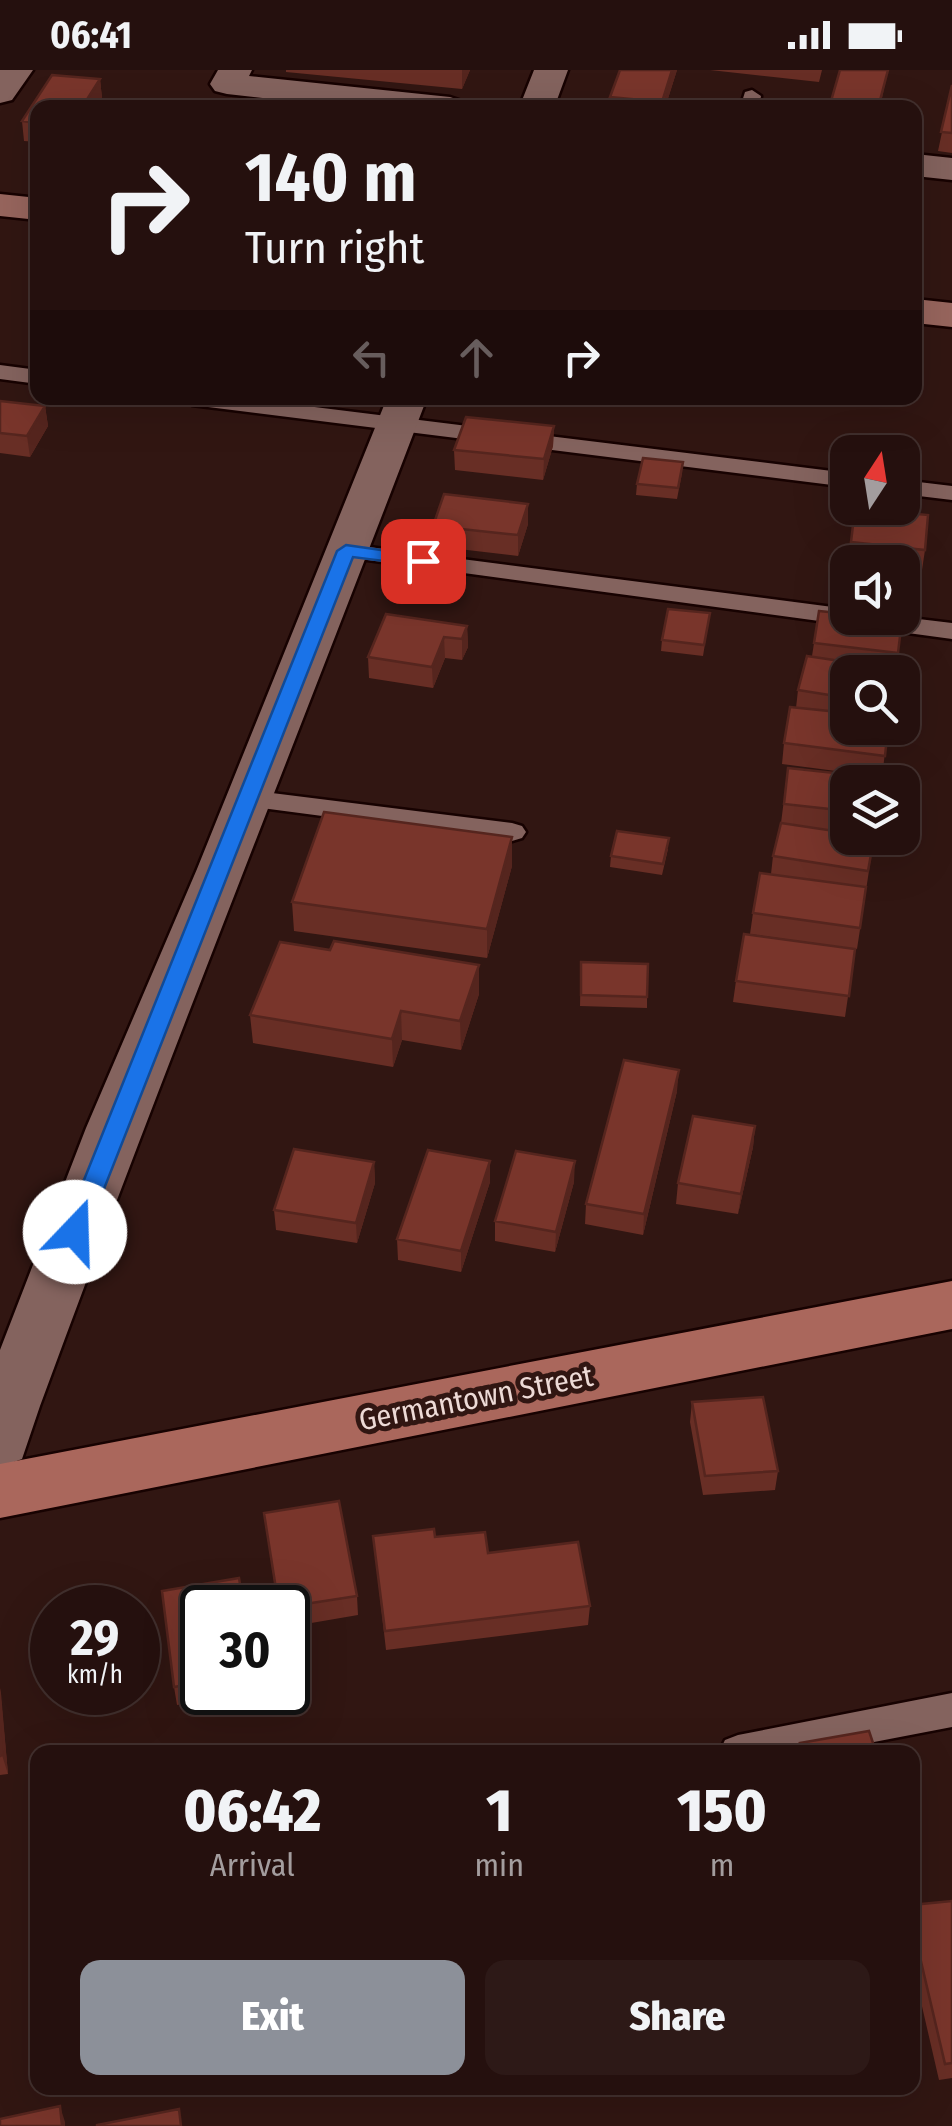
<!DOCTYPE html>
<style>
body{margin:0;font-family:"Fira Sans Condensed",sans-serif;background:#2d1917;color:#f1f3f6;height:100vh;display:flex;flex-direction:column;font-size:38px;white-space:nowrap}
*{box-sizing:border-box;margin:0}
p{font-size:32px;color:#a39d9e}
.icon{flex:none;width:55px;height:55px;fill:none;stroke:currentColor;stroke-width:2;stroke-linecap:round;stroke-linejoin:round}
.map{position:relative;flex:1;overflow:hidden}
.panel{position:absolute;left:30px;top:1675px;width:890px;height:350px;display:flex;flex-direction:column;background:#25100e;border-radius:20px;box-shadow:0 10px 40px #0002,0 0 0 2px #42302e}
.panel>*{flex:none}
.top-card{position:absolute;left:30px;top:30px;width:892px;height:305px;border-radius:20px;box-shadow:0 10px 40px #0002,0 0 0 2px #42302e;background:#25100e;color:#f1f3f6;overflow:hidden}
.needle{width:65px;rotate:12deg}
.tools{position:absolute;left:830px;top:365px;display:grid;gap:20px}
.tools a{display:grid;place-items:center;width:90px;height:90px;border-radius:20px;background:#25100e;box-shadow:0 10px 40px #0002,0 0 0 2px #42302e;font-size:50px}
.speed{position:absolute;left:30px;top:1515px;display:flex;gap:20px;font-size:50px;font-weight:700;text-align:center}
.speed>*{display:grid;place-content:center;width:130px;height:130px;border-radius:50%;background:#25100e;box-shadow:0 10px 40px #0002,0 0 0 2px #42302e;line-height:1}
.speed small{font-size:25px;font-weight:400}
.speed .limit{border:5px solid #111;border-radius:15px;background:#fff;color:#111}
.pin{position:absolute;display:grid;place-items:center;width:85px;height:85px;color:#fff;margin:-42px;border-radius:20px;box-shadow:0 5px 15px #0006}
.me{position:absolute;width:110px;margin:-55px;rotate:21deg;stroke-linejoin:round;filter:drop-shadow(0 0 8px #0008)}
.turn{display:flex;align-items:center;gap:35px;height:210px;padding:0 50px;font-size:45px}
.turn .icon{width:130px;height:130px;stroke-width:2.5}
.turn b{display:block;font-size:70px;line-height:85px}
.lanes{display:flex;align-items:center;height:95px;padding:0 50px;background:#0003;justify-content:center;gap:50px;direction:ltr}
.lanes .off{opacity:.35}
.eta{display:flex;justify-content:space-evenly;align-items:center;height:170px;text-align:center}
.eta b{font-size:60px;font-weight:800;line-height:70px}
.action{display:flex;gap:20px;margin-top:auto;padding:20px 50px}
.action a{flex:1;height:115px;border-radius:20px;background:#8c9099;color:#fff;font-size:40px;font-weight:800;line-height:115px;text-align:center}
.action a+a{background:#2d1917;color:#f1f3f6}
.status{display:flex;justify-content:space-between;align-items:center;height:70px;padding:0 50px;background:#25100e;direction:ltr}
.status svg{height:28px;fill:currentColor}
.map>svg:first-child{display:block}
</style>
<div class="status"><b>06:41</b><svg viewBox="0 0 49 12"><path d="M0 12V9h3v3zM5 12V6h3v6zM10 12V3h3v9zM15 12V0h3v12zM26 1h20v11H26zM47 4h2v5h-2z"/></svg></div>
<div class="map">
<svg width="952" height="2056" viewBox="0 0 952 2056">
<rect width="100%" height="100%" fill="#311612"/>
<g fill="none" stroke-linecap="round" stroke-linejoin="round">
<defs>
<path id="lane" d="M752,20l9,6 -2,12h-19l5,-16z
M0,295l38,5v14l-38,-5z
M181,328h61l606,75v14l-656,-82z
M902,410l50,6v14l-50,-6z
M346,474l502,65v9l54,-1 50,6v16l-614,-83 -4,-5z
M248,720l264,33 10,3 4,6 -4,6 -10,3 -273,-36 -4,-6 4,-6z
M952,1623v34l-130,25h-103l6,-12 13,-5z"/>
<path id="street" d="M0,0h33l-21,30 -12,3z
M218,0h34l-3,6 201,21 12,4 5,7h-119l-121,-14 -12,-3 -5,-7z
M534,0h34l-14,38h-35z
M915,84l37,4v22l-37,-4z
M387,328h40c-128,336 -263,670 -387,1008l-18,53 -22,8v-117l86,-222 111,-259z"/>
<path id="secondary" d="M0,124l38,4v22l-38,-4z
M915,229l37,4v24l-37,-4z"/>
<path id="primary" d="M952,1211v48l-952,189v-54z"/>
</defs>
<!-- lane casing -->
<use href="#lane" stroke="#170201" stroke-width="5"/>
<!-- street casing -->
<use href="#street" stroke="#170201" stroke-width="5"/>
<!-- secondary casing -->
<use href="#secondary" stroke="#170201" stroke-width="5"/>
<!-- primary casing -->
<use href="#primary" stroke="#170201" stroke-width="5"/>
<!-- lane -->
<use href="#lane" fill="#84635e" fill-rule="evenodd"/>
<!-- street -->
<use href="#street" fill="#84635e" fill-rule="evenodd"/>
<!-- secondary -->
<use href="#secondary" fill="#97655d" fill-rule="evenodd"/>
<!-- primary -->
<use href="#primary" fill="#aa675c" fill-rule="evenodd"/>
</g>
<!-- wall -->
<path fill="#682e25" d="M286,0h184l-8,19 -176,-17z
M677,0l-12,38h-55v-11z
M710,0h112l-3,12z
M52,5l48,4 2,19 -3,4 19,2 1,4h-81v34l-14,-1 -2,-20z
M952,15v68l-14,-2z
M38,205v30h-3l-3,-20z
M0,331l45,5 3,20 -18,31 -30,-4z
M554,356l-1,20 -10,34 -88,-10 -1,-20z
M682,403l-5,26 -41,-4 1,-11z
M528,434v20l-10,32 -85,-10v-20z
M855,438l33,3 37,39 -3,20 -20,-2v-6h-54z
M819,541l83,9 -6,49 -48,3v56h40l-6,49 -100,-13 2,-21 12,-35 2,-18 14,-34z
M710,543l-7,43 -42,-5 1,-11z
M467,556l1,21 -6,13 -17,-2 -12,30 -64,-10 -1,-21z
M788,698l60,14v50l-21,-2 47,8 -17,111 -107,-15 3,-21 18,-39 2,-18 8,-33z
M668,779l-6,26 -52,-8 1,-11z
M512,796l-25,92 -193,-27 -2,-29z
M855,879l-10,68 -112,-15 3,-21z
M581,892l66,35v11l-67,-2z
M479,924l-18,56 -59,-10 -9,27 -140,-24 -3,-28z
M677,1021l-34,144 -58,-11 1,-20z
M755,1056l-2,21 -15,67 -62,-10 2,-21z
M490,1091v21l-29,90 -63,-12 -1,-21z
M374,1092l1,21 -18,60 -81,-13 -2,-20z
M574,1112l-19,70 -60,-11v-20z
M692,1332l86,69 -3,19 -72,5 -13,-73z
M264,1443l93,83 1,19 -70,12v-19h-10z
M373,1466l62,1 53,16 102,53 -2,19 -202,25z
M202,1538v84h49l-74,13 -3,-18z
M0,1618l8,86 -8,1z
M952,1831v177l-13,2 -27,-117v-58z"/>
<!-- shaded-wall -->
<path fill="#55251e" d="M462,0h8l-8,19z
M672,0h5l-12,38h-3z
M888,0l-8,38h-2z
M100,9l2,19 -6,10 -10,-7z
M45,336l3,20 -18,31 -3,-21z
M554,356l-1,20 -10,34 1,-21z
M528,434v20l-10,32v-21z
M467,556l1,21 -6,13v-21z
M444,567l1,21 -12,30 -1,-21z
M512,767v29l-25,92v-29z
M479,895v29l-18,56 -1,-29z
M401,941l1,29 -9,27 -1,-28z
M679,1000l-2,21 -34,144 1,-21z
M755,1056l-2,21 -15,67 3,-20z
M490,1091v21l-29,90v-21z
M575,1091l-1,21 -19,70 1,-20z
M374,1092l1,21 -18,60 -1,-20z
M0,1618l1,5 7,81 -6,-19 -2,-29z
M60,2036l5,16v4h-3z"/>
<!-- building -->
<path fill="#79352b" stroke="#55251e" stroke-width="2.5" d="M620,0h52l-10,32 -52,-5z
M840,0h48l-10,38h-49z
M52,5l48,4 -14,22 32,3 -2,4h-78v15l-16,-2z
M952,15v48l-11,-1z
M0,331l45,5 -18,30 -27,-3z
M466,347l88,9 -10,33 -90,-9z
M643,388l40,4 -5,26 -41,-4z
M444,424l84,10 -10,31 -85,-9z
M855,438h33v3l40,4 -3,35 -74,-8z
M668,539l42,4 -6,32 -42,-5z
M819,541l29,3v4h31l23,2 -4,33 -84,-10z
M386,544l81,12 -5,13 -18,-2 -12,30 -64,-10z
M807,586l94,14v2h-53v26l-50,-8z
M790,637l58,6v15h40l-3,28 -101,-13z
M788,698l94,10 -1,4h-33v29l-64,-7z
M324,742l188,25 -25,92 -195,-27z
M781,753l67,10v5h26l-6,33 -95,-15z
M617,761l52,7 -6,26 -52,-8z
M760,803l106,14 -6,41 -107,-15z
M744,864l111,15 -6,47 -113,-15z
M334,871l145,24 -19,56 -59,-10 -9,28 -142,-24 30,-73 50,8z
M581,892l67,2 -1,33 -66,-2z
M624,990l55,10 -35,144 -58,-10z
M693,1046l62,10 -14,68 -63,-11z
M294,1079l80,13 -18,61 -82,-13z
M428,1080l62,11 -29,90 -64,-12z
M516,1081l59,10 -19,71 -61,-11z
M763,1327l15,74 -73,5 -13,-74z
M339,1431l18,95 -78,12 -15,-95z
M434,1459l1,8 50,-5 3,21 90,-11 12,64 -205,25 -12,-95z
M239,1508l5,30h-42v74l-28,5 -12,-96z
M0,1656l2,29 -2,1z
M869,1661l7,21h-73l-3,-9z
M952,1831v162l-7,1 -33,-141v-18z
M60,2036l2,20h-62v-7z
M179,2039l2,17h-84v-1z"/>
<!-- route -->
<path fill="#1a73e8" stroke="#114b97" stroke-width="2.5" d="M346,475l77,11 9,5 -9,5 -70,-9 -266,675 -4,7h-17l-3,-7 274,-681z"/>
<g text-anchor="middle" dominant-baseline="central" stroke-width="10" stroke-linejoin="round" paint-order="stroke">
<!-- street labels -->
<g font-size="30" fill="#eddad6" stroke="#311612">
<text transform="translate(476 1328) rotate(-11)">Germantown Street</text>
</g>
</g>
</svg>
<div class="tools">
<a><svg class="needle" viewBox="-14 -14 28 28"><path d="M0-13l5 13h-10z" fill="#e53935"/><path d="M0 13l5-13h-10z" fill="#a39d9e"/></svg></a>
<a><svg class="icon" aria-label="sound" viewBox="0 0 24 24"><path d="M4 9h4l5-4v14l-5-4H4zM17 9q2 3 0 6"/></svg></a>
<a><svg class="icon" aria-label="search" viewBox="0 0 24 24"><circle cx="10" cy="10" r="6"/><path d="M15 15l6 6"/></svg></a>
<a><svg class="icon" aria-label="layers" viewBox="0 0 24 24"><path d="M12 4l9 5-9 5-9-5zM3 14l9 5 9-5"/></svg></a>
</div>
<div class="speed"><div>29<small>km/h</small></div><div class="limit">30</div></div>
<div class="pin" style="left:423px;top:491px;background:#d93025"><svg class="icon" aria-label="arrive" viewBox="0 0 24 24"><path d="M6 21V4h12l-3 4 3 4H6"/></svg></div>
<svg class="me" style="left:75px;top:1162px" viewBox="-20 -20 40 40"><circle r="19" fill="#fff"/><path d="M0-13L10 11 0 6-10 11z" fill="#1a73e8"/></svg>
<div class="top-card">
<div class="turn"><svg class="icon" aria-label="right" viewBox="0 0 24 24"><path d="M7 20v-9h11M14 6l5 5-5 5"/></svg><div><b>140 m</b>Turn right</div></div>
<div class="lanes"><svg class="icon off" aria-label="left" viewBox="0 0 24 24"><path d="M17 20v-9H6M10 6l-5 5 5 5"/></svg><svg class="icon off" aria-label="ahead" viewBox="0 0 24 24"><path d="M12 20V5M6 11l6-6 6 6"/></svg><svg class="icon" aria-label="right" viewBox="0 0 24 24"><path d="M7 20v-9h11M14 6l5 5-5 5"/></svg></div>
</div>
<section class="panel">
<div class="eta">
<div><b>06:42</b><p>Arrival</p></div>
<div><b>1</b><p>min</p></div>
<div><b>150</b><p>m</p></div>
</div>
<div class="action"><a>Exit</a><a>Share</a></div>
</section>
</div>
